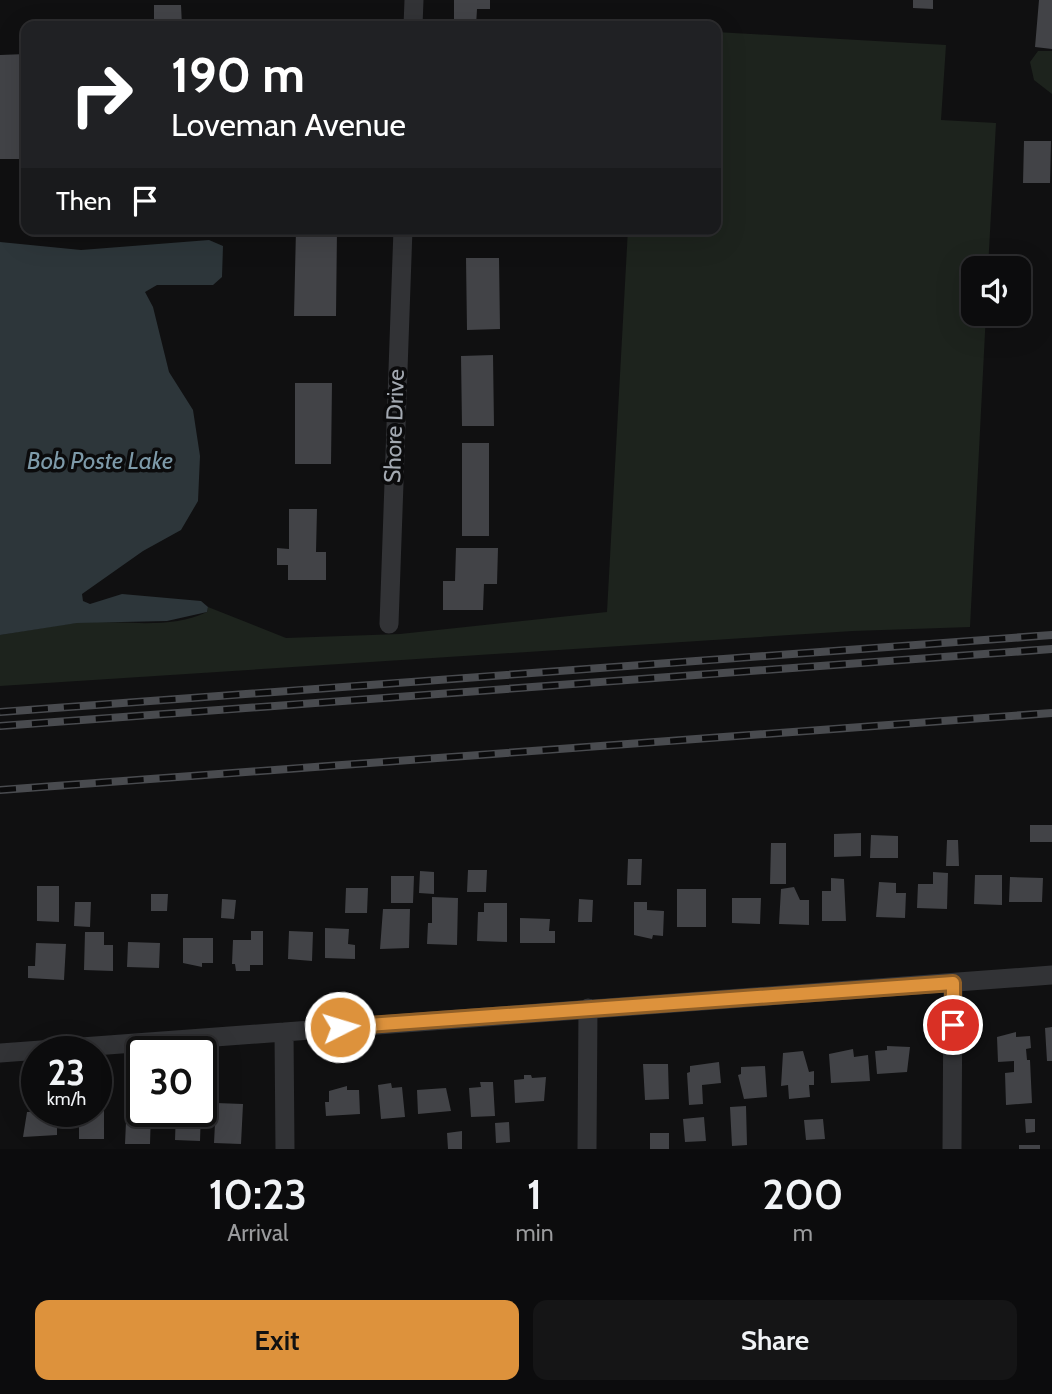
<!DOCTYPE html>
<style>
body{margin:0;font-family:Cabin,sans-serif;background:#151516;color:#f1f3f6;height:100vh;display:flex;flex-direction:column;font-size:26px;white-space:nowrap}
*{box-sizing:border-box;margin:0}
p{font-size:23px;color:#9a9b9d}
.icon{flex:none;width:38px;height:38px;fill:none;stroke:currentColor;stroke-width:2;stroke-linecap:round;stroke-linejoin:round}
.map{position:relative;height:1149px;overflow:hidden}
.side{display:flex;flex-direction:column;background:#0c0c0d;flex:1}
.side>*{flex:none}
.hud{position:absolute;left:21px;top:21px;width:700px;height:214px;border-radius:14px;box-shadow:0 7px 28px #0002,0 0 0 2px #2c2c2e;background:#202124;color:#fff;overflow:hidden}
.tools{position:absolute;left:961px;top:256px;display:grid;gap:14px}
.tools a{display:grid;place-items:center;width:70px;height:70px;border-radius:14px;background:#0c0c0d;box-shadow:0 7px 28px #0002,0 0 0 2px #2c2c2e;font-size:35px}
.speed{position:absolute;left:21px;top:1036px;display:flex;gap:14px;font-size:35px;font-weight:700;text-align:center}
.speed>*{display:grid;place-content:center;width:91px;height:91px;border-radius:50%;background:#0c0c0d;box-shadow:0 7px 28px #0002,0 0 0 2px #2c2c2e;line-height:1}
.speed small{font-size:18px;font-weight:400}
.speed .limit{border:4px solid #111;border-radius:10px;background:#fff;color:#111}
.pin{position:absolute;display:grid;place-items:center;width:60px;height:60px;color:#fff;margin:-30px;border:4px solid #fff;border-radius:50%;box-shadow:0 2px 7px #0007}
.me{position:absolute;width:77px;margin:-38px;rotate:85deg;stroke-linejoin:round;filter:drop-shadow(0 0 5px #0008)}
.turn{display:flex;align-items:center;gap:24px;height:147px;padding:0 35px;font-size:32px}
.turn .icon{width:91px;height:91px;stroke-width:2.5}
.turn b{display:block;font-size:49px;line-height:60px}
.then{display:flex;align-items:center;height:66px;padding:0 35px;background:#0003;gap:14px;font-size:26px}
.eta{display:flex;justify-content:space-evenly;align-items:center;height:119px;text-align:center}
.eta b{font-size:42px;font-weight:600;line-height:49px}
.button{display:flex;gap:14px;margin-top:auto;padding:14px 35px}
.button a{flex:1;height:80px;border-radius:14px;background:#dd923c;color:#111;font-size:28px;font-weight:600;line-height:80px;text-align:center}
.button a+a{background:#151516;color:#f1f3f6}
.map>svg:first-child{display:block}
</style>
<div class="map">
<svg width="1052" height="1149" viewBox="0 0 1052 1149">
<rect width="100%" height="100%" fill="#101011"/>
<!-- green -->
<path fill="#1d231d" d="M716,32l230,13 -5,75 55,3 -8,145h-15v45h13l-16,314 -117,4 -853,55v-51c25,-4 51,-9 76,-12 42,-4 93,8 131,-11l1,-5 78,31 114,-4 207,-22 21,-383h88z
M1038,51h14v43l-18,-14 -4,-18z"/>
<!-- water -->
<path fill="#2d363a" d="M209,240l14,6 -1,31 -9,8h-56l-12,7 8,15 16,65 24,38 7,46 -2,45 -17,29 -38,21 -61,43 1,7 7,3 32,-10 79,7 7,6 -1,5 -40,9 -90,2 -77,12v-393l81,8z"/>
<!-- building -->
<path fill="#424347" d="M454,0h36v9h-13l-1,17h-22z
M913,0h20v9l-20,-1z
M1039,0h13v49l-17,-2z
M154,5h27l1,21h-28z
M26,54v105h-26v-104z
M1024,141h27l-1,42h-27z
M296,229h41l-1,87h-42z
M466,258h33l1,71 -33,1z
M493,355l1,71h-32l-1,-70z
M295,383h37l-1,81h-36z
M462,443h27v93h-27z
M289,509h28l-1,43h10v28h-38v-15h-11v-17l12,1z
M456,548h42l-1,36h-13l-1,26h-40v-29h12z
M1030,825h22v17h-22z
M861,833v23l-27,1v-23z
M871,835l27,1v22h-28z
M947,840h11l1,26h-13z
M771,843h15v41h-16z
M628,859h14l-1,26h-14z
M468,870h19l-1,22h-19z
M420,871l14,1v22l-15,-1z
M933,872l15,1 -1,36 -30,-1 1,-24h15z
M975,875h27v30l-28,-1z
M391,876h23l-1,27h-22z
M1010,877l33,1 -1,24h-33z
M831,878l13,1 2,42h-24v-30h9z
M879,882l17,1v10h10l-1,25 -29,-1z
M37,886h22v36l-22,-1z
M794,887l6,13h9v25l-30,-1 2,-35z
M346,888h22l-1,25h-22z
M677,889h29v38h-29z
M151,894h17l-1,17h-16z
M432,897l26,1 -1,47 -30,-1 1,-21h4z
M732,898h29l-1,26 -28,-1z
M222,899l14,1 -2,19 -13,-1z
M579,899l14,1 -1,22h-14z
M75,902h16l-1,25 -16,-1z
M634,902h13v8l17,1 -1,25 -10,-1 -1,4 -18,-4z
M484,903h23v39l-30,-1 1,-29h6z
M383,909h27l-1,39 -29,1z
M520,918l30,1 -1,12h6v12h-35z
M325,928l24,1 -1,15 7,1v14l-30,-1z
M251,931h12v34h-13v6h-14l-1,-7h-3l1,-24h18z
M289,931l24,1 -1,29 -24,-2z
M85,932h19v13h9v26l-29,-1z
M183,938h30v25h-11v4l-19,-4z
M128,942l32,1 -1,25 -32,-1z
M36,943l30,1 -2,36 -36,-2v-12h7z
M1052,1027v34h-5l-2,-33z
M1016,1032v5l14,-1 1,12 -5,1 1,11h3l2,43 -26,2 -1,-32 9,-1v-11l-16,1 -1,-25z
M887,1046l23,1 -3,25 -30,2 -2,-23 12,-1z
M853,1049l1,8 14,-2 2,26 -39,2 -2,-29z
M803,1051l6,21 5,-1v14h-5l1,12 -21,2 -1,-14 -7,1 2,-33z
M719,1062l2,21 -19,2 1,19 -14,1 -2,-32 3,-1v-6z
M643,1064h25l1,35 -24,1z
M765,1066l2,31 -23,2 -6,-24 3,-1v-7z
M524,1075h7l1,3 14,-1 -2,24 -29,2 -1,-23 10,-1z
M480,1082h13l2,34 -24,1 -2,-29 12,-1z
M391,1083l1,5 10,-1 3,30 -24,2 -3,-34z
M347,1086v4h12l1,24 -34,2 -1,-14h4v-11z
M446,1088l5,23 -33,3 -1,-24z
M127,1099h14l1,12h9l-1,33h-25z
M216,1103l27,1 -2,40 -27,-1z
M96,1105l3,4 5,1v29h-25v-13l-6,-1v-14h23z
M746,1106l1,39 -15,1 -2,-39z
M57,1111v24l-34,2 4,-25z
M176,1111h25l-1,30 -25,-1z
M704,1117l2,24 -21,1 -2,-23z
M823,1119l2,20 -19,1 -2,-20z
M1025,1119h10v13l-9,1z
M509,1122l1,20 -14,1 -1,-20z
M462,1131v18h-14l-1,-16z
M650,1133h19v16h-19z
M1019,1145h21v4h-21z"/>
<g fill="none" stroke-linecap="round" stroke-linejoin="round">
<!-- street -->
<path stroke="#323336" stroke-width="19" d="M413,26l1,-26
M389,624l14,-395
M284,1032l1,117
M0,1053l1052,-78
M587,1149l1,-141
M952,1149l1,-166"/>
<defs>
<path id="rail" d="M0,712l1052,-77
M0,726l1052,-77
M0,790l1052,-77"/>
</defs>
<!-- rail casing -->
<use href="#rail" stroke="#494b4f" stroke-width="8"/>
<!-- rail -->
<use href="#rail" stroke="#0b0b0c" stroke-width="5" stroke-dasharray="16" stroke-linecap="butt"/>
</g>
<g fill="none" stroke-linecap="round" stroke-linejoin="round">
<defs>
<path id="route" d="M340,1027l613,-44v42"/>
</defs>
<!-- route casing -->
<use href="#route" stroke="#905f27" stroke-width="18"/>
<!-- route -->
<use href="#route" stroke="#dd923c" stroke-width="12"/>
</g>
<g text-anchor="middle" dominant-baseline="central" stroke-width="7" stroke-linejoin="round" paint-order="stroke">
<!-- street labels -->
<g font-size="23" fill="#a3a9b1" stroke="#0b0b0c">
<text transform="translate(394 426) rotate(-88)">Shore Drive</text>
</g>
<!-- water labels -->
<g font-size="24" font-style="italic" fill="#7d9aa9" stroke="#0b0b0c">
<text x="100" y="460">Bob Poste Lake</text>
</g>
</g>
</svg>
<div class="tools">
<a><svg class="icon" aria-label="sound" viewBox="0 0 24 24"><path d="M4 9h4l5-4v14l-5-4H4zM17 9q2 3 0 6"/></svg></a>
</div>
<div class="speed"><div>23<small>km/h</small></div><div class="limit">30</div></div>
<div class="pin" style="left:953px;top:1025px;background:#d93025"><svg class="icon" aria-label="arrive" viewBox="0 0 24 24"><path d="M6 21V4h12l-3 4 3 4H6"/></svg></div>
<svg class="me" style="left:340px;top:1027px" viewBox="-20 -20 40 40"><circle r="17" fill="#dd923c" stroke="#fff" stroke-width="3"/><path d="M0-11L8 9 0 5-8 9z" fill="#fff"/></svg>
<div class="hud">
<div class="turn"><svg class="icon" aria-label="right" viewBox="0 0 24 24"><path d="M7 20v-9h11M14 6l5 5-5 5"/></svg><div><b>190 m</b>Loveman Avenue</div></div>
<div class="then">Then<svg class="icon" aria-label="arrive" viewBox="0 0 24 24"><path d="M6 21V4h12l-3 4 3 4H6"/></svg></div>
</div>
</div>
<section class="side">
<div class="eta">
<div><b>10:23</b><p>Arrival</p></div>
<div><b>1</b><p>min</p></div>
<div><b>200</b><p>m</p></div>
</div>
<div class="button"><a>Exit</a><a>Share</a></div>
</section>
